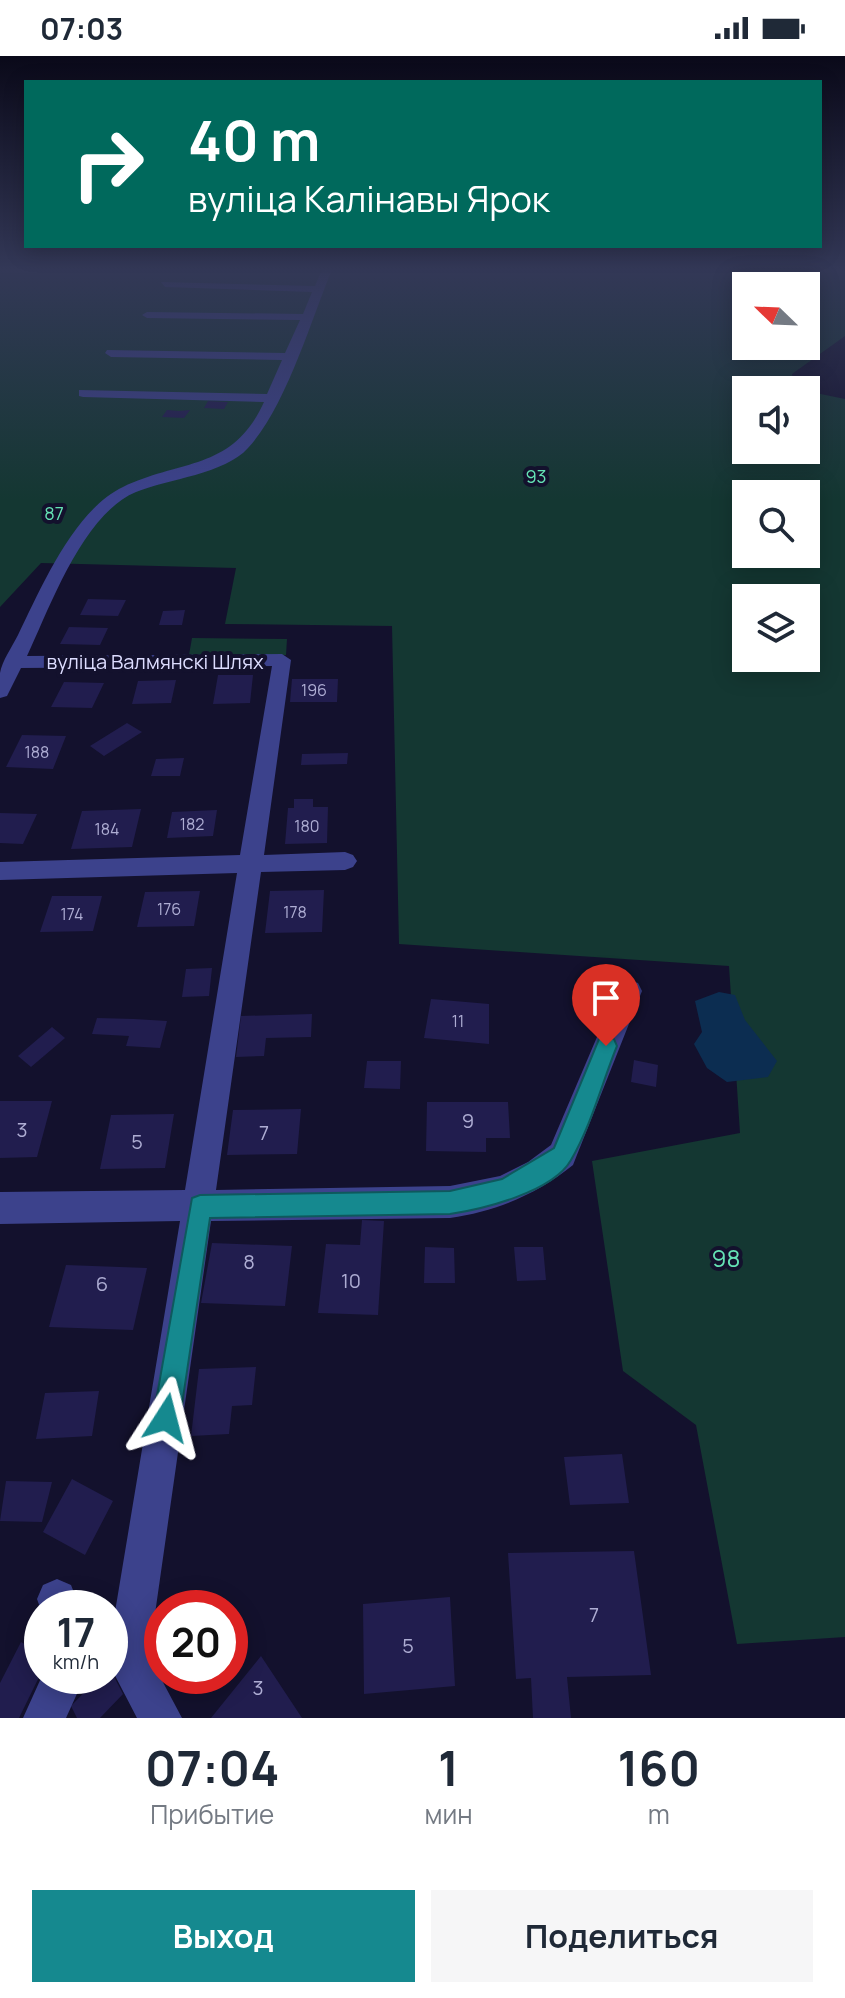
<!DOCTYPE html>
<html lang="ru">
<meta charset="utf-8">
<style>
body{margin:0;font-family:Manrope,sans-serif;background:#f6f6f7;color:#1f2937;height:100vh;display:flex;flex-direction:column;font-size:30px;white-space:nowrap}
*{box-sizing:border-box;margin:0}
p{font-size:26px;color:#747a83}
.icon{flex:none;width:44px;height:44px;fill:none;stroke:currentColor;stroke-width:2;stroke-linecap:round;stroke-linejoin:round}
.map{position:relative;height:1662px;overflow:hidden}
.drawer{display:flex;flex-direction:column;background:#fff;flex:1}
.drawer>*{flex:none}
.banner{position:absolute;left:24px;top:24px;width:798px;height:168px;border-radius:0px;box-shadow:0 4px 20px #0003;background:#00695c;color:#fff;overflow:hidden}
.needle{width:52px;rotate:293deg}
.tools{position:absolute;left:732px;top:216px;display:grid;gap:16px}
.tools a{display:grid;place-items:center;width:88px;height:88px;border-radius:0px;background:#fff;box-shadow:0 4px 20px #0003;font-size:40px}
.speed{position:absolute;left:24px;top:1534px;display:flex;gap:16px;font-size:40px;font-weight:700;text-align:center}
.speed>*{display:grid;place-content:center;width:104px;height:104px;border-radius:50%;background:#fff;box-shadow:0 4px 20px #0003;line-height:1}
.speed small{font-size:20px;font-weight:400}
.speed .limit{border:12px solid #d22;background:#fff;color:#111}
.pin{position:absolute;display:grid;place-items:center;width:68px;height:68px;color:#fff;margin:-82px -34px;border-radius:50% 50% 50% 0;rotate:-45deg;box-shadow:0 0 8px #0007}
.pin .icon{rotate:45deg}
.me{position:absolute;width:88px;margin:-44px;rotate:9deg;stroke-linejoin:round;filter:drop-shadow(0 0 6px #0008)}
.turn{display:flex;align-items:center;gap:28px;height:168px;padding:0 32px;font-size:36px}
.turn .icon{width:104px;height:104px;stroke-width:2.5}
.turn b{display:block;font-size:56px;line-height:68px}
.eta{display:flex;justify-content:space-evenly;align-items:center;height:136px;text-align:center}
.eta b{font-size:48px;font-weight:700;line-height:56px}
.primary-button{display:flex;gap:16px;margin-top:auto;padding:16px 32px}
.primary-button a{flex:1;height:92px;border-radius:0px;background:#15898f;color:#fff;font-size:32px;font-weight:700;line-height:92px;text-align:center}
.primary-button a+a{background:#f6f6f7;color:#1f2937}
.status{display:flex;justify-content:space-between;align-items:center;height:56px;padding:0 40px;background:#fff;direction:ltr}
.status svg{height:22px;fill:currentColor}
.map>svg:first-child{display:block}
</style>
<div class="status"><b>07:03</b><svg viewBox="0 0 49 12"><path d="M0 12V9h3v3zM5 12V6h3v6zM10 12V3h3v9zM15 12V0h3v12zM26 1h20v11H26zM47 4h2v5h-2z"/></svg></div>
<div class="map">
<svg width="845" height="1662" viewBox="0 0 845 1662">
<rect width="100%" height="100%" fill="#13112d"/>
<!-- green -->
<path fill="#143732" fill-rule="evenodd" d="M0,211h829l16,4v65l-53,38 3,12 8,4h-57v60h60v-59l39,8v1238l-108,7 -41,-219 -73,-54 -31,-210 148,-28 -11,-167 -330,-22 -7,-318 -167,-2 11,-56 -195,-5 -41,44zM746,230h60v60h-60zM746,438h60v60h-60zM746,542h60v60h-60z
M192,582l95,1 -1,16h-97z"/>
<!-- water -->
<path fill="#0c2d51" d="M719,936l16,3 10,25 32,41 -9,16 -41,5 -20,-14 -13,-24 8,-12 -7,-31z"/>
<!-- building -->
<path fill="#211d4e" d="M208,345l20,1 -4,7 -20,-1z
M167,354l12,1 11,-1 -6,8 -22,-1z
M88,543l38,1 -8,16 -38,-1z
M185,554l-3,15h-23l4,-14z
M69,571l39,1 -8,17 -40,-1z
M218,619h35l-3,28 -37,1z
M292,623h46l-1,23h-47z
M176,624l-5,23 -39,1 6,-23z
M64,626l40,1 -12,25 -41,-1z
M127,667l15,9 -38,24 -14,-10z
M22,679l44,1 -13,33 -47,-2z
M348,697l-1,11 -46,1 1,-11z
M184,702l-4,18h-29l5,-17z
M294,743h19v8h15l-1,36 -42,1 3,-36h6z
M141,753l-9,38 -61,2 11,-38z
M217,754l-4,26 -46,2 5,-26z
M0,757l37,1 -14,30 -23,-1z
M324,834l-2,42 -57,1 5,-42z
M200,835l-6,35 -57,1 8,-35z
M52,840h50l-9,35 -53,1z
M212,912l-3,28 -27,1 4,-28z
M431,943l58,5v40l-65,-6z
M312,958l-1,23 -45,1 -2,18 -28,1 5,-41z
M97,962l37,1 33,2 -7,27 -34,-2 3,-10 -37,-2z
M52,971l13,11 -34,29 -13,-11z
M634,1004l24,5 -2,22 -25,-5z
M367,1005h34l-1,28 -36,-1z
M0,1045h52l-15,56 -37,1z
M427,1046h81l2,36h-24v14l-60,-1z
M301,1053l-4,45 -70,1 6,-45z
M174,1058l-9,54 -65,1 11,-54z
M362,1164l22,1 -6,94 -60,-2 8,-69 34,1z
M212,1187l80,3 -7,60 -84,-3z
M425,1191l29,1 1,35h-31z
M514,1191h29l3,33 -29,1z
M66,1209l81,3 -14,62 -84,-3z
M256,1311l-4,38 -20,1 -3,28 -38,2 8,-67z
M99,1335l-7,45 -56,3 9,-46z
M622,1398l7,49 -59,2 -6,-48z
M72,1423l41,22 -28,54 -42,-23z
M6,1425l46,1 -10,40 -42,-1z
M634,1495l17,124 -84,2 4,41h-38l-2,-40 -15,1 -8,-126z
M450,1541l5,89 -91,8 -1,-90z
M21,1586l21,12v17l-23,47h-19v-35z
M261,1600l41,62h-91z
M110,1613l13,25 -23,24h-23l-6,-12 29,-30h10z"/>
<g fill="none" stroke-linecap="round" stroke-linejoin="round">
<!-- minor -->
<path fill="#3c428c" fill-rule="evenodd" d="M323,211h10c-22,53 -47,140 -85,181 -23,26 -80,31 -112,44 -53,22 -86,115 -109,164l255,-2 9,6 -27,195 81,-3 8,3 4,6 -4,6 -8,3 -84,2 -45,318 234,-4 50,-10 28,-14 23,-17 69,-162 9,-3 9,3 4,8 -69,174c-37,30 -77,46 -123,53l-239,3 -62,435 33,62h-45l-27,-52v-24l70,-421 -180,3v-32l185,-2 52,-317 -237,7v-18l240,-7 32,-189 -251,2 -14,28 -7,2c0,-8 0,-17 0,-25 2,-12 12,-26 18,-38 23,-47 56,-125 105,-148 59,-28 110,-16 141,-85l-181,-5 -4,-1v-6l188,4 15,-34 -171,-3 -6,-4 2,-3 178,3 15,-33 -153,-2 -5,-3 5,-3 156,2 9,-22 -147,-5 -4,-5 154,4z
M57,1523l14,6 9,23h-38v5l-5,-14 6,-14z
M42,1620h43l-19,42h-43z"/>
</g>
<!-- sky -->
<linearGradient id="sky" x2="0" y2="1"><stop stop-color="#0a0919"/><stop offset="0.48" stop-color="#333857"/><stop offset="1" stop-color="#333857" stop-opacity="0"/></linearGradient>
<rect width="845" height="444" fill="url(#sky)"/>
<!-- route -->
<path fill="#15898f" stroke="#0e595d" stroke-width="2" d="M606,981l8,2 3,7c-15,37 -26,80 -46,114 -18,32 -88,49 -121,54l-240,4 -30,200 -4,9 -10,4 -9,-4 -4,-9 39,-220 8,-3 250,-4 52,-12 52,-31 45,-109z"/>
<g text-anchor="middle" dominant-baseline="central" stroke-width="8" stroke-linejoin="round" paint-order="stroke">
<!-- number labels -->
<g font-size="16" fill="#aeadd3">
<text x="314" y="634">196</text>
<text x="37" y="696">188</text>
<text x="192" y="768">182</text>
<text x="307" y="770">180</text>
<text x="107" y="773">184</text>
<text x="169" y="853">176</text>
<text x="295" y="856">178</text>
<text x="72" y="858">174</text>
<text x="458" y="965">11</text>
</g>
<!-- far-park labels -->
<g font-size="18" fill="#65e3b5" stroke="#13112d">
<text x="536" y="420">93</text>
<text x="54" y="457">87</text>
</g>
<!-- street labels -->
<g font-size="20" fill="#ddf" stroke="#13112d">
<text x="155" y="605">вуліца Валмянскі Шлях</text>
</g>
<!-- near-number labels -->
<g font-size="20" fill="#aeadd3">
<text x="468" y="1064">9</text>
<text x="22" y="1073">3</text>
<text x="264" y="1076">7</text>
<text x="137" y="1085">5</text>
<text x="249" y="1205">8</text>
<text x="351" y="1224">10</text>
<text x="102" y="1227">6</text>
<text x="594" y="1558">7</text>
<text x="408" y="1589">5</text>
<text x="258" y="1631">3</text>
</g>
<!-- near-park labels -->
<g font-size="24" fill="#65e3b5" stroke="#13112d">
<text x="726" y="1201">98</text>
</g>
</g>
</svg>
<div class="tools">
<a><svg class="needle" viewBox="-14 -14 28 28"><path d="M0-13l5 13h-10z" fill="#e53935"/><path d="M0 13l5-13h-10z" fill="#747a83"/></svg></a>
<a><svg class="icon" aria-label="sound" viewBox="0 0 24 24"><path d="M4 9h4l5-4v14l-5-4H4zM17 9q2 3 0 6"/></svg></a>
<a><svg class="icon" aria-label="search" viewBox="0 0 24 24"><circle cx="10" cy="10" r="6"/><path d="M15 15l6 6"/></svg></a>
<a><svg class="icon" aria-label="layers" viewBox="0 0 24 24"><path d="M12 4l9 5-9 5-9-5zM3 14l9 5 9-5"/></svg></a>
</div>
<div class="speed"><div>17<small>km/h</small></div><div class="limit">20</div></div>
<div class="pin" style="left:606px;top:990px;background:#d93025"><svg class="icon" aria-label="arrive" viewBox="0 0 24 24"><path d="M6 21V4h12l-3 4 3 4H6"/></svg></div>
<svg class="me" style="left:166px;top:1362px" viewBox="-20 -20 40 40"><path d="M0-17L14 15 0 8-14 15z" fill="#15898f" stroke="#fff" stroke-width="4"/></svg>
<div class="banner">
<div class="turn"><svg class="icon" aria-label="right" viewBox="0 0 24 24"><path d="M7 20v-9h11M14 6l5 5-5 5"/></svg><div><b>40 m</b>вуліца Калінавы Ярок</div></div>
</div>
</div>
<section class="drawer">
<div class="eta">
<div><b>07:04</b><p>Прибытие</p></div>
<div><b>1</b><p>мин</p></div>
<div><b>160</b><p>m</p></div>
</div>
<div class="primary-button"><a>Выход</a><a>Поделиться</a></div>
</section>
